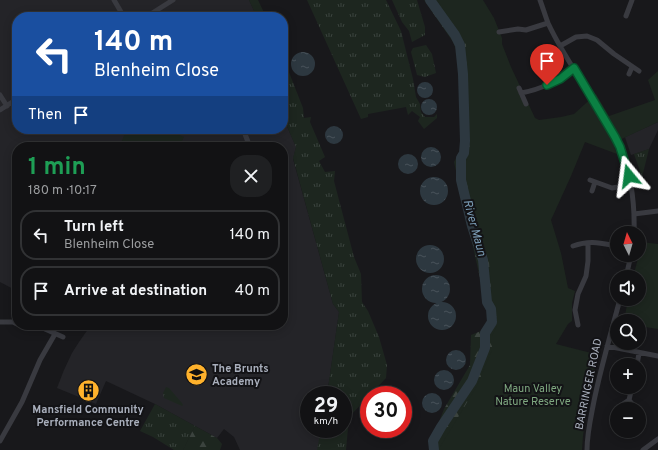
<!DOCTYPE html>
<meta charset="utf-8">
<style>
body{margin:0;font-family:Overpass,sans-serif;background:#1f2022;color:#f1f3f6;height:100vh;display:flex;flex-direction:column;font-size:15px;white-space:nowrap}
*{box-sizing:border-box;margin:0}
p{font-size:13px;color:#9c9ea0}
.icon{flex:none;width:22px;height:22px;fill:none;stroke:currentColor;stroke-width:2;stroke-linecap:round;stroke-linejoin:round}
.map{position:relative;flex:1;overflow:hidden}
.sheet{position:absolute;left:12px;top:142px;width:276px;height:188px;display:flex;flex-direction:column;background:#121214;border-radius:16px;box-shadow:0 2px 10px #0003,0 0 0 1px #313234}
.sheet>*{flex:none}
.banner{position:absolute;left:12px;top:12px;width:276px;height:122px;border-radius:16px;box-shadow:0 2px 10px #0003,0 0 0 1px #313234;background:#1a4fa0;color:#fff;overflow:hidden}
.needle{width:26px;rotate:355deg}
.tools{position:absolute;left:610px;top:226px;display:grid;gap:8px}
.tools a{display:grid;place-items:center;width:36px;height:36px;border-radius:50%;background:#121214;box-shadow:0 2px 10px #0003,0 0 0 1px #313234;font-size:20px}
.speed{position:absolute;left:300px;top:386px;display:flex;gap:8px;font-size:20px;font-weight:700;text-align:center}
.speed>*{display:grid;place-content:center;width:52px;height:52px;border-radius:50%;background:#121214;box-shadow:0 2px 10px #0003,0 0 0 1px #313234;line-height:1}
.speed small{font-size:10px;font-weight:400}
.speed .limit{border:6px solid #d22;background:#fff;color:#111}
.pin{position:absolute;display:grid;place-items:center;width:34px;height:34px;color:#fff;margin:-41px -17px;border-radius:50% 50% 50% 0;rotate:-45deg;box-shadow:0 0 4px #0007}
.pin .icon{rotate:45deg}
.me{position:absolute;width:44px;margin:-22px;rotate:344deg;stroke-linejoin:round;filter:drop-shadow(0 0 3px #0008)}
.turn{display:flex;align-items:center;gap:14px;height:84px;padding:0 16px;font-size:18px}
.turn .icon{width:52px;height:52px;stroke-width:2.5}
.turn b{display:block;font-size:28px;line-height:34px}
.then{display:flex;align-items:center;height:38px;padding:0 16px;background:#0003;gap:8px;font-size:15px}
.round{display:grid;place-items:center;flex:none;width:42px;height:42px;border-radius:16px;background:#1f2022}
.summary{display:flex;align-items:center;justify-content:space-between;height:68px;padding:0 16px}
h1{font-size:24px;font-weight:700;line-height:30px;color:#1e9e55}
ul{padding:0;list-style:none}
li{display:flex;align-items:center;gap:12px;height:50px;margin:0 8px 6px;padding:0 8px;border:2px solid #313234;border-radius:16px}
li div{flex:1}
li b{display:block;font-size:15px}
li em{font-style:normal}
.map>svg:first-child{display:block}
</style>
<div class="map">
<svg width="658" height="450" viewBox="0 0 658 450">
<defs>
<pattern id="grass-tufts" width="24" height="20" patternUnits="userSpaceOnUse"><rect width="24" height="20" fill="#1d261f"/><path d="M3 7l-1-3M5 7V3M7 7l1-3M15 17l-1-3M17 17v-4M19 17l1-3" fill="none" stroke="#3b433e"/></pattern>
<pattern id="forest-firs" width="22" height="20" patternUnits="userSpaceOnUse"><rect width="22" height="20" fill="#1d261f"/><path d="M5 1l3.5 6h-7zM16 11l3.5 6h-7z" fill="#3b433e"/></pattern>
<pattern id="water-ripples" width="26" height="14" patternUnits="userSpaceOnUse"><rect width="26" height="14" fill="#2d3840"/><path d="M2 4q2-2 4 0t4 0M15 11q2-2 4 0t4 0" fill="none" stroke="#49525a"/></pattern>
</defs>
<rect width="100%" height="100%" fill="#18181b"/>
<!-- built -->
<path fill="#242428" d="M0,0h249l8,17h-240v112h266v-12l13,30 -3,12 40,145 6,8 -12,83h-18v34h34l3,21h-106l-6,-13 -10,-8 -7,9 -62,-34 -49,-23 -10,23 -39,-16 7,-18 8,-17 7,-11 12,-17h192v-178h-266v144l-17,-9z
M658,122v8l-9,19 -18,6 -6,-18z"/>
<!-- grass -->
<path fill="url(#grass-tufts)" d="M249,0h9l8,17h-9z
M307,0h79l15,31 12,48 3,18 4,7 1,8 4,5h9l3,-3v4l-13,11 -6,-8 2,-4 -8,-6 -4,4 -2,-8 -38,7v3l-7,2z
M392,0h25l8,27v8l-13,7 -3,-11 -7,-9z
M426,45l6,9 4,19 -11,4 -8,-2 -6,-23 2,-4z
M283,57l20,51 1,10 7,-1 -1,5 15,35 -6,4 6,11 10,-1 -1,10 20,76 7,17 1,28 6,9 11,26 8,28 -1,13 -37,39 -3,33h-29l4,-21h22v-34h-16l12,-83 -6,-8 -40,-146 3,-11 -13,-30z
M649,149l-7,28 -8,-23z
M166,387l3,1 13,15 1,2 -1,1 -18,-8 -1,-5z
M155,404l40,22 -12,24h-9l-21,-13 -13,-6z"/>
<!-- forest -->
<path fill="url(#forest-firs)" d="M424,0h53l38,240 -30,210h-56v-2l15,-39 26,-44 1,-30 20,-8 -37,-165 8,-15 -4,-93 -5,-12z
M195,426l22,12 5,6 -2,6h-37z"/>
<!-- green -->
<path fill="#1d261f" d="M437,0h46l11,18 8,20v6l9,23 24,51 4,2 22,-3 13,-3 22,-20 13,22 46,-16 -7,-20 10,-9v51l-45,21 4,11 -32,-12 -14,34 -20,44 10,33 7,35 7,3 -3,12v18l-4,3 -12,20 43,11c-9,32 -15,62 -17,95h-142v-3l37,-61 15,-36v-14l5,-10v-17l-5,-8 -3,-39 -23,-81v-20l4,-6 -4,-111z
M127,129h38l19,8 -5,10h-60z
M641,242l17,2v85l-19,-3v-5h-15l4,-22h11v-22h-6l6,-22z"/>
<!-- water -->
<path fill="url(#water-ripples)" d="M291 64a12 12 0 1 1 24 0a12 12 0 1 1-24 0Z
M417 90a8 8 0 1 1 16 0a8 8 0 1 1-16 0Z
M421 107a8 8 0 1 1 16 0a8 8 0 1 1-16 0Z
M325 135a9 9 0 1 1 18 0a9 9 0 1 1-18 0Z
M421 157a10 10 0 1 1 20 0a10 10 0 1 1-20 0Z
M398 164a10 10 0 1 1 20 0a10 10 0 1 1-20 0Z
M420 191a14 14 0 1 1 28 0a14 14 0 1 1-28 0Z
M416 259a14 14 0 1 1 28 0a14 14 0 1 1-28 0Z
M422 289a14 14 0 1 1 28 0a14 14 0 1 1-28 0Z
M428 316a14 14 0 1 1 28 0a14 14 0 1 1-28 0Z
M446 360a10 10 0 1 1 20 0a10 10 0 1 1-20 0Z
M434 380a10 10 0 1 1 20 0a10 10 0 1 1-20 0Z
M422 403a10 10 0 1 1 20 0a10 10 0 1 1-20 0Z"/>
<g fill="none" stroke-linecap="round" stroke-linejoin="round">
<!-- river -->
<path stroke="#2d3840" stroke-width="10" d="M430,0l25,35 5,10 3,29 2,67 -1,12 -3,5v22l11,46 11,34 4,42 4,7 1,13 -7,11v15l-13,33 -31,46 -8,14 1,9"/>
<!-- minor -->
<path stroke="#393a40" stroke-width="5" d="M114,0l10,17
M540,0c3,8 5,15 8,23 12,26 28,50 43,73 10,17 22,33 29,50 11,28 15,58 14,87
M626,16l6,-16
M146,17l27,-17
M499,32l19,-3 8,1 22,-7
M560,46l16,-9 11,-1 10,4 17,14 25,17
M629,74l3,-7
M519,88l7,16
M521,93c22,-4 35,-12 53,-25
M0,95l7,11
M0,110l17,-11
M243,129l7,18
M590,180l22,8 19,-3
M592,191l3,-9
M634,214l24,-3
M573,246c17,-6 27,-3 44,0
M626,277l5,-22
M0,322h13l4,2
M578,325l-3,-15 3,-16 8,-18 2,-15v-18
M45,329l18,8
M607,346l51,10
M637,365l2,-12
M629,400l3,-13
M620,406l9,-6 5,6
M0,441l22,-39 18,-42 15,-26
M587,450c0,-17 4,-33 7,-49 7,-34 17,-68 26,-102
M643,450l15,-11"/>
</g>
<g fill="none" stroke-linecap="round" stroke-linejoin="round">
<defs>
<path id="route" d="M547,85l13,-6 14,-11 41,69 5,10 9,29"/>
</defs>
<!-- route casing -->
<use href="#route" stroke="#07532c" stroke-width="10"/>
<!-- route -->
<use href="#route" stroke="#0b8043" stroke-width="7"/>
</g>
<!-- icons -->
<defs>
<symbol id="school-disc" viewBox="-11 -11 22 22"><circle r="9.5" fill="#ffb22c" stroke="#131316"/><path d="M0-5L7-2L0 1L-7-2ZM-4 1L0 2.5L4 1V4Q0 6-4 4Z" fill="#111"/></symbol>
<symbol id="building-disc" viewBox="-11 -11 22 22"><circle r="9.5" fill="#ffb22c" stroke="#131316"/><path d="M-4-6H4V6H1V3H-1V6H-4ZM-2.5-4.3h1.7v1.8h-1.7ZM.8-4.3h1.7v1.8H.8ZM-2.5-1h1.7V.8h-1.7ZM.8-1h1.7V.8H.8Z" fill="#111"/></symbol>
</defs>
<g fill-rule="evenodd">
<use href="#school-disc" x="184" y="362" width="25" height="25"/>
<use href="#building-disc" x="76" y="378" width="25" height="25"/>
</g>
<g text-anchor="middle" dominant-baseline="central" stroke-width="4" stroke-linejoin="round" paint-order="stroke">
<!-- poi labels -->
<g font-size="11" font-weight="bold" fill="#a9afbc" stroke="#131316" text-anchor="start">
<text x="212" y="369">The Brunts<tspan x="212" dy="13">Academy</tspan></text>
<text x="88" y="410" text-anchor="middle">Mansfield Community<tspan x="88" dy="13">Performance Centre</tspan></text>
</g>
<!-- street labels -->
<g font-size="11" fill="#a9afbc" stroke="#131316">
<text transform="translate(589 384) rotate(-78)">BARRINGER ROAD</text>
</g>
<!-- park labels -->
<g font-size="11" fill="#7fa880" stroke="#131316">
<text x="533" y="389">Maun Valley<tspan x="533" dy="13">Nature Reserve</tspan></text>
</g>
<!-- water labels -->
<g font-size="12" font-style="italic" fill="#7d9fb9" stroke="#131316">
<text transform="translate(474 228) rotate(75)">River Maun</text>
</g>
</g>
</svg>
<div class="tools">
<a><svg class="needle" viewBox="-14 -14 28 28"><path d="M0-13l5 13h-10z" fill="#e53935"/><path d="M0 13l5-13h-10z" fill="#9c9ea0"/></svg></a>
<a><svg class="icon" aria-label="sound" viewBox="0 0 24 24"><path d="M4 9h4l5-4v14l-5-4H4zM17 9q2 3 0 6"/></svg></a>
<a><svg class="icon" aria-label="search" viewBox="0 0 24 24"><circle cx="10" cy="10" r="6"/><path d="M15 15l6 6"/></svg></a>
<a>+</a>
<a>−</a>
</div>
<div class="speed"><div>29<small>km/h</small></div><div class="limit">30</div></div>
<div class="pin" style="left:547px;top:85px;background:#d93025"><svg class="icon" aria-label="arrive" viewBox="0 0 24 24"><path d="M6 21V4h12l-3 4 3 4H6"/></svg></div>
<svg class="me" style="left:629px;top:176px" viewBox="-20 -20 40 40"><path d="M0-17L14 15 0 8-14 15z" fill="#0b8043" stroke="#fff" stroke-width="4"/></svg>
<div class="banner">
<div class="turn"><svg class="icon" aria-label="left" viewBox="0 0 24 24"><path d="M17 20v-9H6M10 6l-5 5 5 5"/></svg><div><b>140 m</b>Blenheim Close</div></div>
<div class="then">Then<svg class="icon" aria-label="arrive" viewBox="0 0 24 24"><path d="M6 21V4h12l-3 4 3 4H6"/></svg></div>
</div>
<section class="sheet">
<div class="summary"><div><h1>1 min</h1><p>180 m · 10:17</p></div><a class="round"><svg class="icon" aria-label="close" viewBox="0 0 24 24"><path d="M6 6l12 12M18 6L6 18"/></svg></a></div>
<ul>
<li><svg class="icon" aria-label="left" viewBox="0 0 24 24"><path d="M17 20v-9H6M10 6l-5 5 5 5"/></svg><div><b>Turn left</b><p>Blenheim Close</p></div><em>140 m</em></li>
<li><svg class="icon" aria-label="arrive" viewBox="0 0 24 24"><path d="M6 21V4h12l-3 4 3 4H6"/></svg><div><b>Arrive at destination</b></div><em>40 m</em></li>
</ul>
</section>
</div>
